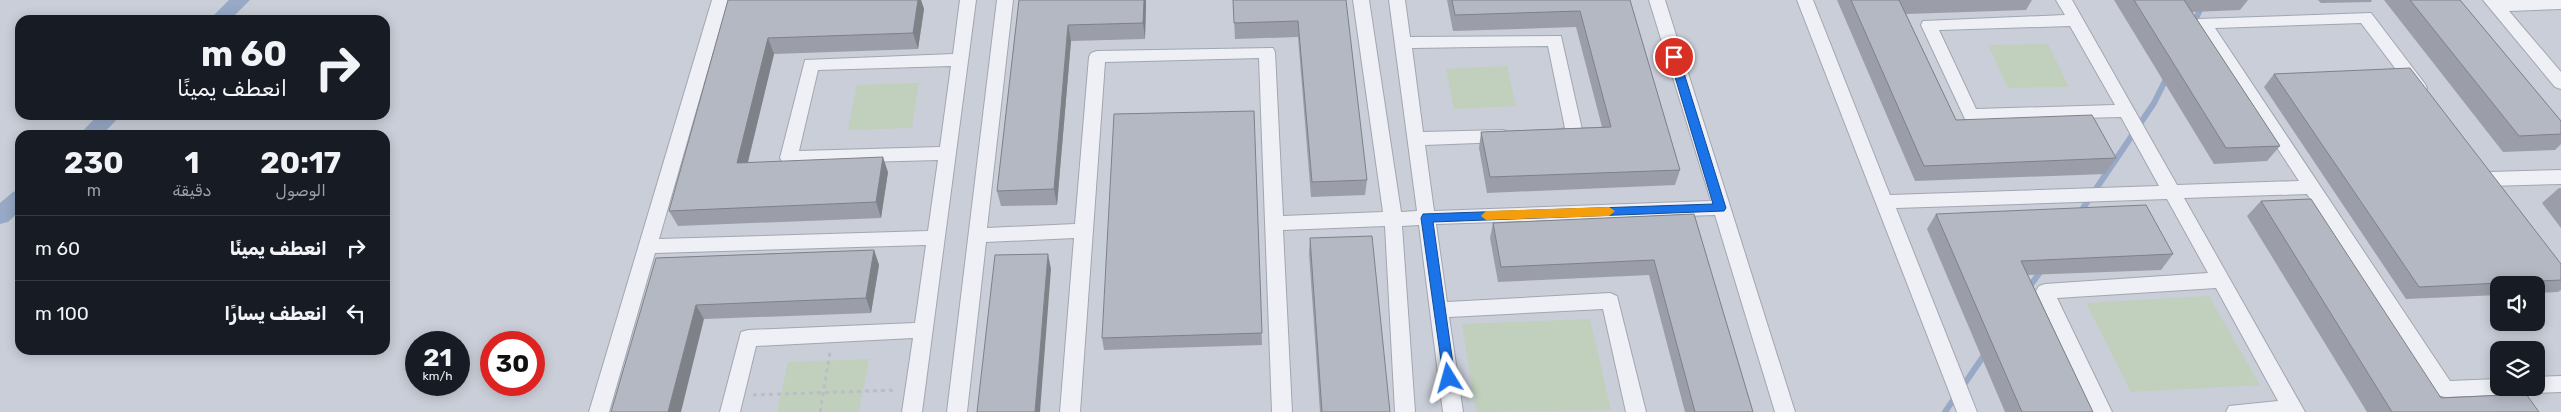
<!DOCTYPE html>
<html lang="ar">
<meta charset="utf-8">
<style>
body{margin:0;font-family:Rubik,"Noto Sans Arabic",sans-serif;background:#20242c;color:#f1f3f6;direction:rtl;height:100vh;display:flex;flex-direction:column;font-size:19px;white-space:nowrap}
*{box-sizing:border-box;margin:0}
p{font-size:16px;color:#9ea1a6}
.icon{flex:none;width:28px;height:28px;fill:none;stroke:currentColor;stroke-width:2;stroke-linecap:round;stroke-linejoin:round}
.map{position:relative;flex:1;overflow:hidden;direction:ltr}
.details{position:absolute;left:15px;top:130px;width:375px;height:225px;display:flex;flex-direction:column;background:#171b24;border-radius:15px;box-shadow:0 2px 12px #0003;direction:rtl}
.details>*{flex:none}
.top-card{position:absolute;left:15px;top:15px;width:375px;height:105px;border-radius:15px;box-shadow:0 2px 12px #0003;direction:rtl;background:#171b24;color:#f1f3f6;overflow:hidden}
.tools{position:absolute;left:2490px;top:276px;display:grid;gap:10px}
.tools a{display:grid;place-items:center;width:55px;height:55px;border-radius:10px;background:#171b24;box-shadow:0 2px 12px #0003;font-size:25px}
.speed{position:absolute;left:405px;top:331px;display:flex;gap:10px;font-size:25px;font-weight:700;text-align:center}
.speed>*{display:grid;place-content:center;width:65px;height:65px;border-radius:50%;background:#171b24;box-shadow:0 2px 12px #0003;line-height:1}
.speed small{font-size:12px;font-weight:400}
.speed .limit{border:8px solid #d22;background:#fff;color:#111}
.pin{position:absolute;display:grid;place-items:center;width:42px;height:42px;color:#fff;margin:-21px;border:2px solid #fff;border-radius:50%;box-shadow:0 1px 5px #0007}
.me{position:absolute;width:55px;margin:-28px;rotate:352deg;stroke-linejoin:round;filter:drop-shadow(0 0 4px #0008)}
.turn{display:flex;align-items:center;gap:18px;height:105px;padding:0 20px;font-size:22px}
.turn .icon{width:65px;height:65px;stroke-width:2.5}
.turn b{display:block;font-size:35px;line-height:42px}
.eta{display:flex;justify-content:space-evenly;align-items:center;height:85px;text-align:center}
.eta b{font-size:30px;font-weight:700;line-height:35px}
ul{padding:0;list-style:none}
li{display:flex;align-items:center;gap:15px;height:65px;padding:0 20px;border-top:1px solid #363941}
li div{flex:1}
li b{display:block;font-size:19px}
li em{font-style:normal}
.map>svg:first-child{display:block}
</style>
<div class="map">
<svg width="2561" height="412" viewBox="0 0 2561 412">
<rect width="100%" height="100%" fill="#dcdfe6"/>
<!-- built -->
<path fill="#caced8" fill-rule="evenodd" d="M0,0h2561v412h-2561zM20,20h365v95h-365zM20,135h365v215h-365zM2499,285h37v37h-37zM416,342h43v43h-43zM491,342h43v43h-43zM2499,350h37v38h-37z"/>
<!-- green -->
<path fill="#c0d0bd" d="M2048,44l21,43 -61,1 -20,-43z
M1507,66l9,40 -62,3 -8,-40z
M919,83l-7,45 -64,2 9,-45z
M2209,296l51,89 -129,7 -45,-89z
M1590,319l21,91 -135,2 -14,-88z
M869,359l-10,53h-82l11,-50z"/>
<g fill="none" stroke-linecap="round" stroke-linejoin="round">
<!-- stream -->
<path stroke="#97a9c6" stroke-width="6" d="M2192,26l13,-26
M2079,214l75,-111 14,-28
M2027,290l16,-22
M1945,412l42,-61"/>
<!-- canal -->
<path fill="#97a9c6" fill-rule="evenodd" d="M229,0h21l-20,20h-21z
M98,115h23l-19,20h-23z
M20,190v21l-12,11 -8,2v-21l13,-11z"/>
<defs>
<path id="street" d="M712,0h16l-69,239 269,-8 10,-71 -149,4 -6,-1 -3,-5 25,-98 148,-6 7,-54h16l-54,412h-20l11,-74 -157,8 -16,66h-20l21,-80 7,-2 167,-7 11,-78 -271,8 -46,159h-20zM951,66l-11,81 -141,4 19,-81z
M997,0h16l-26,228 88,-4 14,-167 2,-4 6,-2 176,-3 2,4 8,164 100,-4 -30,-212h16l32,212 16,-1 -28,-211h16l5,37 151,-1 22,98 -2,4c-9,3 -19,4 -28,1l-2,-4 2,-4 12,-3 -17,-82 -136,2 11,84 80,-2 6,2 2,4 -2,4 -6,2 -78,3 9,66 277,-10 -62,-201h16l130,412h-20l-60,-197 -279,9 11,78 163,-9 7,3 29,116h-20l-23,-103 -154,8 14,95h-20l-24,-187 -17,1 13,186h-20l-10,-186 -102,4 9,182h-20l-13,-354 -154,4 -25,350h-20l14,-174 -88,4 -19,170h-20z
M1797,0h16l77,195 269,-9 -38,-69 -150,4 -6,-2 -44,-94 2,-4 142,-6 -9,-15h16l105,185 122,-4 -101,-154 -2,-4 2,-4 173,-6 54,71 2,4 -2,4h-12l-52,-69 -146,5 235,353 49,-2v9h9l-2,5 -7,2 -54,2 -7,-2 -131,-201 -123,4 121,214h-79l3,-6 49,-5 -62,-113 -159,10 55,114h-20l-56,-121 3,-5 6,-2 163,-11 -41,-74 -271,9 81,204h-20zM2070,26l45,79 -139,4 -37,-79z
M2483,0h78v9l-52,2 52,61v17l-6,-2z
M2561,170v14l-72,2 -6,-2 -3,-5 3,-5 6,-2z
M2561,376v16l-25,1 -7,-2 -1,-3h8v-11z"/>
</defs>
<!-- street casing -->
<use href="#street" stroke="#a2a6b0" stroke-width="2"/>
<!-- path -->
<path stroke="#bbbdc5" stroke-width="3" stroke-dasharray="4 4" stroke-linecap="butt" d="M753,395l144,-5
M820,412l10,-60"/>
<!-- street -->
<use href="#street" fill="#eff0f5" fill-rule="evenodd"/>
</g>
<!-- wall -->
<path fill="#9b9ea8" d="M738,0h183l3,9 -6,40 -144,5 -26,108 140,10 -7,46 -203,8 -9,-15z
M1019,0h127l-1,39 -74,2 -14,164 -56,1 -4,-15z
M1233,0h113l21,180 -2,15 -54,2 -13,-160 -63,2z
M1447,0h183l50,170 -5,15 -188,8 -8,-45 2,-16 121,-5 -26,-100 -123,4z
M1837,0h195l-6,10 -120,4 50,106 160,38 -11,16 -190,7z
M2114,0h134l-8,10 -48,2 88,134 -13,15 -53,3z
M2318,0h54l-1,2 -50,1z
M2384,0h76l101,121v23l-6,6 -52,2z
M2274,74l287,206v10l-3,2 -22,1v-8h-37v10l-93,4 -142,-212z
M1254,111l8,234 -158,5 -2,-12z
M2559,188h2v40l-19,-25z
M2261,201l180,197 98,14h-172l-120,-196z
M1694,214l59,198h-68l-36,-137 -151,7 -8,-44 3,-15z
M1936,214l237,40 -12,16 -133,5 65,137h-88l-78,-183z
M1310,238l80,174h-70l-11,-159z
M874,250l5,15 -8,48 -167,6 -48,-61z"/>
<!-- shaded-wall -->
<path fill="#7e8188" d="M918,0h3l3,9 -6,40 -5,-16z
M1144,0h2v3l-1,36 -2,-16z
M1068,25l3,16 -14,164 -3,-16z
M768,38l6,16 -30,124 -7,-15z
M883,157l5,15 -7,46 -5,-16z
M874,250l5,15 -8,48 -5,-15z
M1048,254l3,15 -11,143h-5z
M696,305l8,14 -23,93h-13z"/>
<!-- building -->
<path fill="#b4b8c3" stroke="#7e8188" d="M728,0h190l-5,33 -145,5 -31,125 146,-6 -7,45 -207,9z
M1019,0h125l-1,23 -75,2 -14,164 -57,2z
M1233,0h113l21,180 -55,2 -14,-161 -64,2z
M1452,0h178l50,170 -190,7 -9,-45 130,-5 -31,-116 -125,4z
M1851,0h48l57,120 136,-5 24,43 -192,8z
M2134,0h50l96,146 -54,2z
M2410,0h50l101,121v13l-42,2z
M2410,68l151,196v16l-142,7 -145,-213z
M1254,111l8,222 -160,5 12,-224z
M2311,199l130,199 85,-4 13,18h-147l-131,-211z
M2146,205l27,49 -152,7 72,151h-71l-86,-198z
M1694,214l59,198h-58l-41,-152 -153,7 -8,-44z
M1372,236l18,176h-68l-12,-174z
M874,250l-8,48 -170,7 -28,107h-57l45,-154z
M1048,254l-13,158h-58l18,-157z"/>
<!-- route -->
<path fill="#1a73e8" stroke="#114b97" d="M1674,53l5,4 47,151 -2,3 -291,11 22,156 -2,4h-9l-23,-164 2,-4 290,-10 -44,-147z"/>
<!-- slow -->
<path fill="#f59e0b" d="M1609,207l6,4 -6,5 -123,4 -5,-4 5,-5z"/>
</svg>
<div class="tools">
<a><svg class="icon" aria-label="sound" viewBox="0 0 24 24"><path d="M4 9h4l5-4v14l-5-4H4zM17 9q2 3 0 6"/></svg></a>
<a><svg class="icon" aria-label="layers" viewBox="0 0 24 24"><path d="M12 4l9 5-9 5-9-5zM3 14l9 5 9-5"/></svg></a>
</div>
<div class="speed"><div>21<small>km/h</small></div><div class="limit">30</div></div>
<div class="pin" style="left:1674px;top:57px;background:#d93025"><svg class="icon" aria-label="arrive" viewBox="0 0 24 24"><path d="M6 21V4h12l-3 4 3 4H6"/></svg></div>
<svg class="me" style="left:1449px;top:378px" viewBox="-20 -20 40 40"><path d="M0-17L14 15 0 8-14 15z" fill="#1a73e8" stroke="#fff" stroke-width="4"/></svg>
<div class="top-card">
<div class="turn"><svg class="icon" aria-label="right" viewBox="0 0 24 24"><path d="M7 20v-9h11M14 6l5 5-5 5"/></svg><div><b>60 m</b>انعطف يمينًا</div></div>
</div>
<section class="details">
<div class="eta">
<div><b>20:17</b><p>الوصول</p></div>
<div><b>1</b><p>دقيقة</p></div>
<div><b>230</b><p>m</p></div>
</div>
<ul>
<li><svg class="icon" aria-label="right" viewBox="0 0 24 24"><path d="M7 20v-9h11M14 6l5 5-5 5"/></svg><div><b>انعطف يمينًا</b></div><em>60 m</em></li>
<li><svg class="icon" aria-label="left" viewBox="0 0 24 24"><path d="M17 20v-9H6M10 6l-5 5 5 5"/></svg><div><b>انعطف يسارًا</b></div><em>100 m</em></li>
</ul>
</section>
</div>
